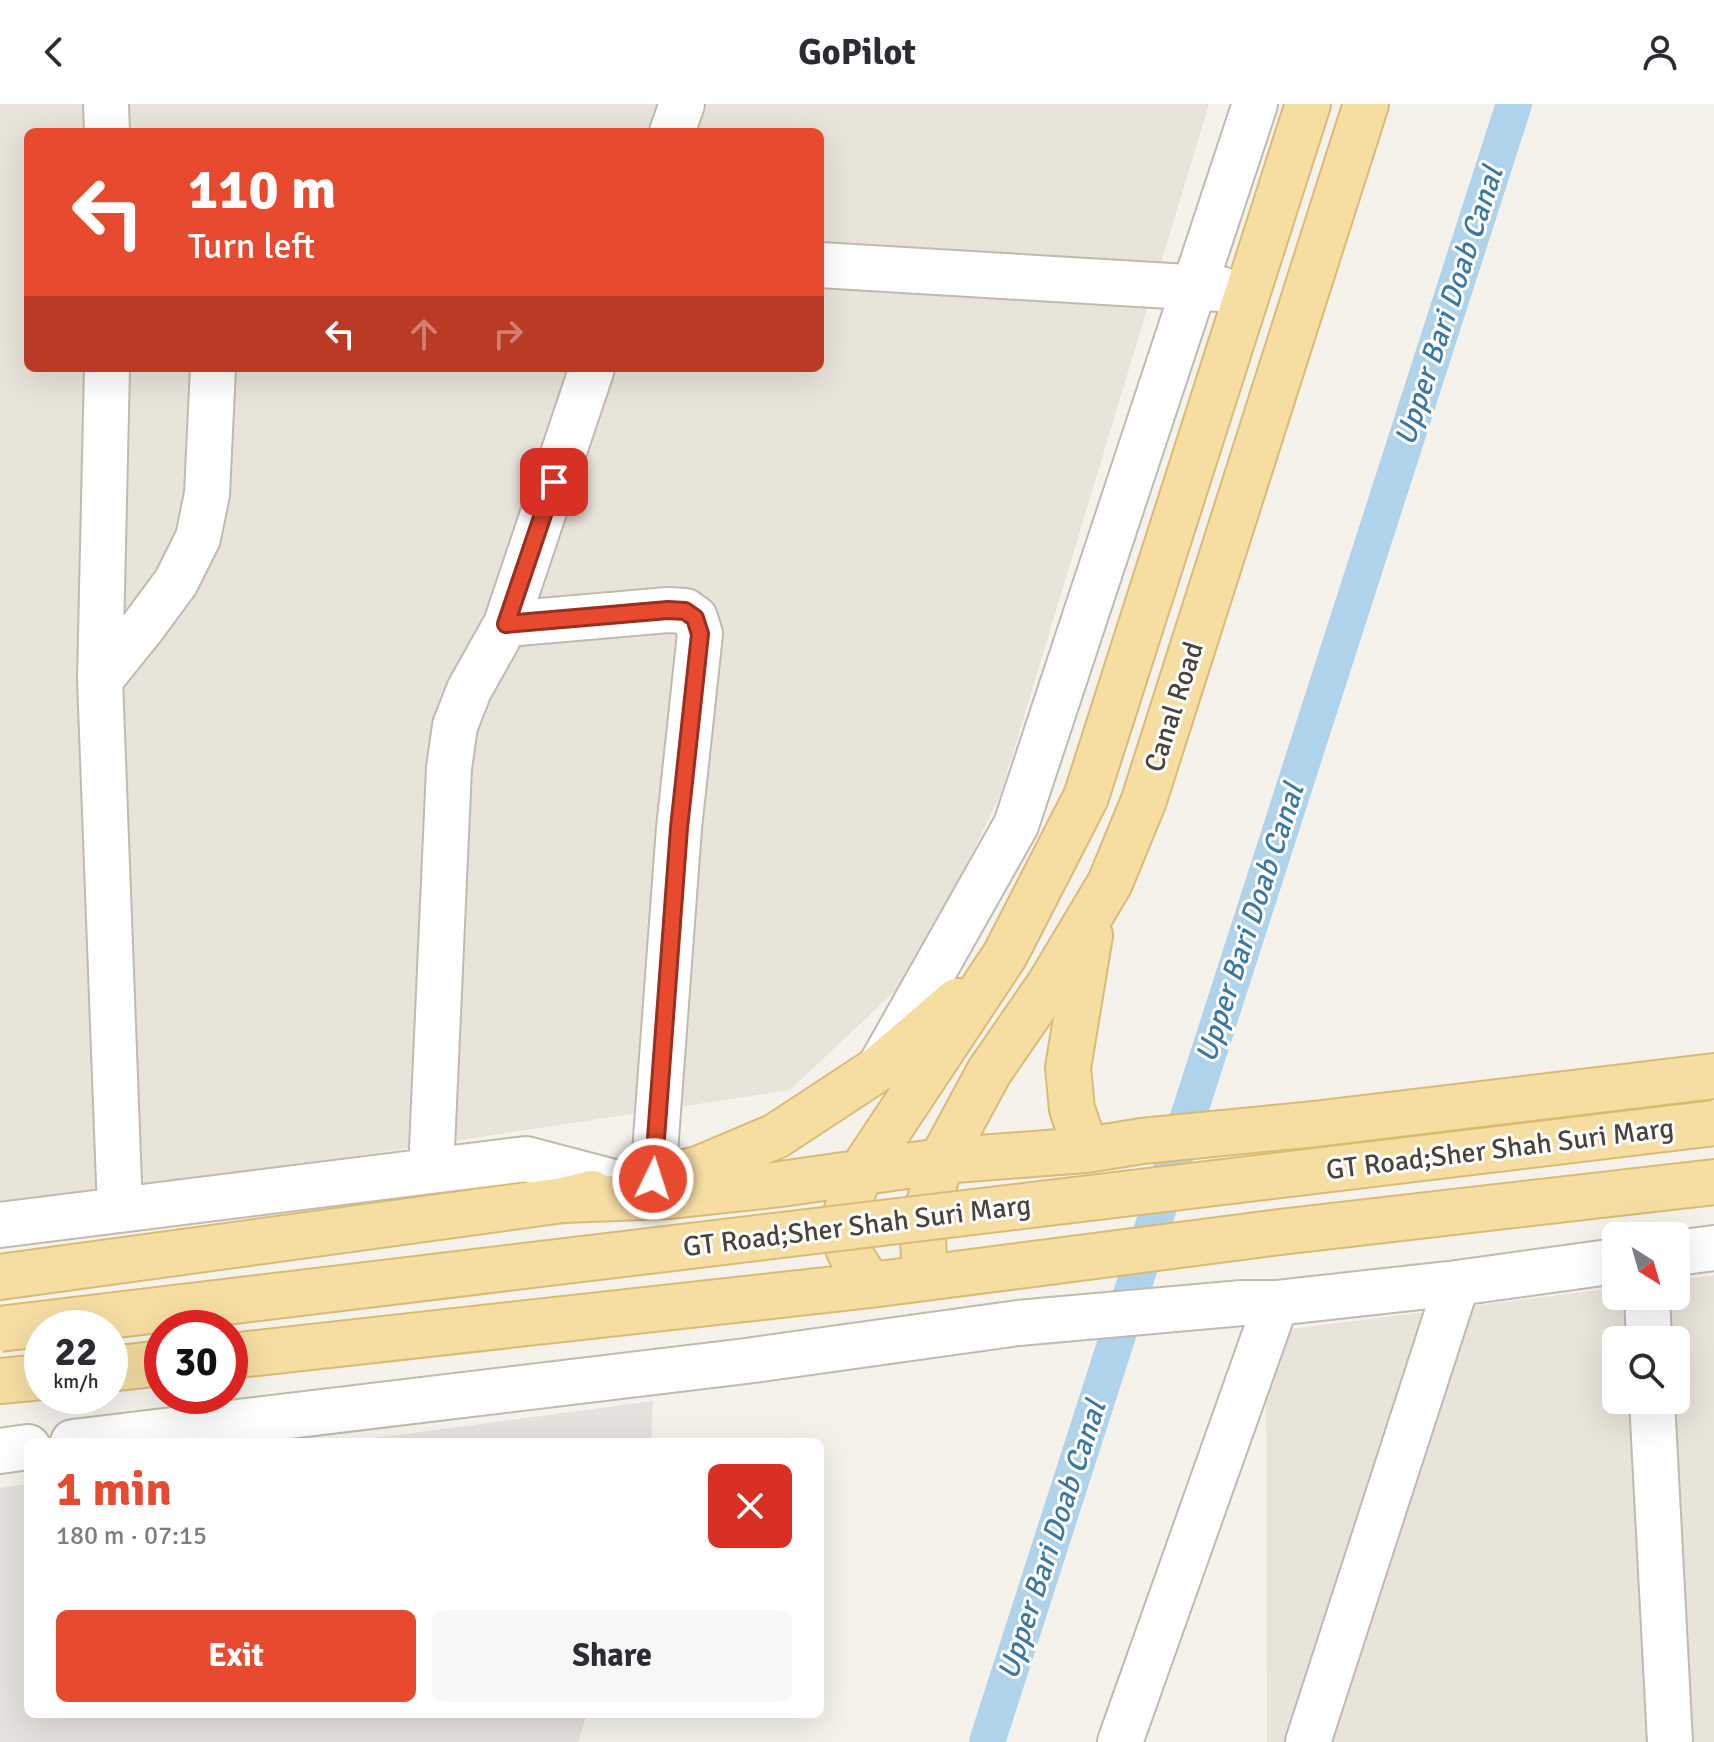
<!DOCTYPE html>
<meta charset="utf-8">
<style>
body{margin:0;font-family:Signika,sans-serif;background:#f7f7f7;color:#2b2b33;height:100vh;display:flex;flex-direction:column;font-size:30px;white-space:nowrap}
*{box-sizing:border-box;margin:0}
p{font-size:26px;color:#7c7c81}
.icon{flex:none;width:44px;height:44px;fill:none;stroke:currentColor;stroke-width:2;stroke-linecap:round;stroke-linejoin:round}
.map{position:relative;flex:1;overflow:hidden}
.drawer{position:absolute;left:24px;top:1334px;width:800px;height:280px;display:flex;flex-direction:column;background:#fff;border-radius:12px;box-shadow:0 8px 32px #0002}
.drawer>*{flex:none}
.banner{position:absolute;left:24px;top:24px;width:800px;height:244px;border-radius:12px;box-shadow:0 8px 32px #0002;background:#e84a2f;color:#fff;overflow:hidden}
.needle{width:52px;rotate:143deg}
.controls{position:absolute;left:1602px;top:1118px;display:grid;gap:16px}
.controls a{display:grid;place-items:center;width:88px;height:88px;border-radius:12px;background:#fff;box-shadow:0 8px 32px #0002;font-size:40px}
.speed{position:absolute;left:24px;top:1206px;display:flex;gap:16px;font-size:40px;font-weight:700;text-align:center}
.speed>*{display:grid;place-content:center;width:104px;height:104px;border-radius:50%;background:#fff;box-shadow:0 8px 32px #0002;line-height:1}
.speed small{font-size:20px;font-weight:400}
.speed .limit{border:12px solid #d22;background:#fff;color:#111}
.pin{position:absolute;display:grid;place-items:center;width:68px;height:68px;color:#fff;margin:-34px;border-radius:16px;box-shadow:0 4px 12px #0006}
.me{position:absolute;width:88px;margin:-44px;rotate:4deg;stroke-linejoin:round;filter:drop-shadow(0 0 6px #0008)}
.turn{display:flex;align-items:center;gap:28px;height:168px;padding:0 32px;font-size:36px}
.turn .icon{width:104px;height:104px;stroke-width:2.5}
.turn b{display:block;font-size:56px;line-height:68px}
.lanes{display:flex;align-items:center;height:76px;padding:0 32px;background:#0003;justify-content:center;gap:40px;direction:ltr}
.lanes .off{opacity:.35}
.round{display:grid;place-items:center;flex:none;width:84px;height:84px;border-radius:12px;background:#f7f7f7}
.overview{display:flex;align-items:center;justify-content:space-between;height:136px;padding:0 32px}
h1{font-size:48px;font-weight:700;line-height:60px;color:#e84a2f}
.cta{display:flex;gap:16px;margin-top:auto;padding:16px 32px}
.cta a{flex:1;height:92px;border-radius:12px;background:#e84a2f;color:#fff;font-size:32px;font-weight:700;line-height:92px;text-align:center}
.cta a+a{background:#f7f7f7;color:#2b2b33}
header{display:flex;justify-content:space-between;align-items:center;height:104px;padding:0 32px;background:#fff;font-size:36px;font-weight:700}
.map>svg:first-child{display:block}
</style>
<header><svg class="icon" aria-label="back" viewBox="0 0 24 24"><path d="M15 5l-7 7 7 7"/></svg>GoPilot<svg class="icon" aria-label="person" viewBox="0 0 24 24"><circle cx="12" cy="8" r="4"/><path d="M4 21q1-7 8-7t8 7"/></svg></header>
<div class="map">
<svg width="1714" height="1638" viewBox="0 0 1714 1638">
<rect width="100%" height="100%" fill="#f5f2ec"/>
<!-- residential -->
<path fill="#e8e4da" fill-rule="evenodd" d="M0,0h1209l-209,692 -88,179 -122,115 -790,120zM28,28h792v236h-792z
M1714,1171v467h-447l-1,-410 350,-44v8h60v-16zM1616,1236h60v60h-60z"/>
<!-- industrial -->
<path fill="#e5e1dd" d="M653,1297l-2,41h-305z
M28,1380v230h559l-9,28h-578v-254z"/>
<g fill="none" stroke-linecap="round" stroke-linejoin="round">
<!-- canal -->
<path stroke="#aed3eb" stroke-width="36" d="M987,1638l527,-1638"/>
<defs>
<path id="minor" d="M106,0l1,28
M672,28l10,-28
M820,161l401,24
M107,264l-7,312 20,530
M506,520l162,-14 17,1 10,7 5,16 -21,194 -26,351
M100,576l42,-52 34,-46 22,-44 9,-44 6,-126
M882,959l134,-238 239,-721
M431,1067l18,-403 6,-42 14,-36 37,-66 86,-256
M0,1121l526,-66 99,26
M1676,1149l38,-5
M1647,1192l2,44
M1652,1296l18,342
M73,1338l673,-81 272,-38 224,-20h34l181,-20 159,-22
M0,1347l28,-4
M1120,1638l156,-439
M1308,1638l149,-459"/>
<path id="major" d="M1086,1046l-14,-41 -4,-41 22,-133
M663,1073l35,-8 78,-33 102,-67 79,-68
M563,1096l107,-4 111,-12 160,-23 145,-11 56,-9 173,-17 399,-48
M0,1173l563,-77 29,-7
M925,1174l-2,-39 6,-36 12,-42 48,-89 60,-87 61,-102 34,-83 222,-696
M871,1181c-36,-46 -32,-61 -10,-113l144,-217 81,-158 222,-693
M230,1252l641,-71 401,-52 442,-51
M110,1265l52,-6
M0,1277l42,-4"/>
</defs>
<!-- minor casing -->
<use href="#minor" stroke="#c0baaf" stroke-width="48"/>
<!-- major casing -->
<use href="#major" stroke="#dbbb74" stroke-width="48"/>
<!-- minor -->
<use href="#minor" stroke="#fff" stroke-width="44"/>
<!-- major -->
<use href="#major" stroke="#f6dea3" stroke-width="44"/>
<defs>
<path id="major-bridge" d="M0,1225l1714,-206"/>
</defs>
<!-- major-bridge casing -->
<use href="#major-bridge" stroke="#dbbb74" stroke-width="48" stroke-linecap="butt"/>
<!-- major-bridge -->
<use href="#major-bridge" stroke="#f6dea3" stroke-width="44"/>
</g>
<g fill="none" stroke-linecap="round" stroke-linejoin="round">
<defs>
<path id="route" d="M554,378l-48,142 162,-14 17,1 10,7 5,16 -21,194 -26,351"/>
</defs>
<!-- route casing -->
<use href="#route" stroke="#97301f" stroke-width="20"/>
<!-- route -->
<use href="#route" stroke="#e84a2f" stroke-width="14"/>
</g>
<g text-anchor="middle" dominant-baseline="central" stroke-width="6" stroke-linejoin="round" paint-order="stroke">
<!-- street labels -->
<g font-size="28" fill="#49433a" stroke="#fff">
<text transform="translate(1174 603) rotate(-72)">Canal Road</text>
<text transform="translate(1500 1045) rotate(-7)">GT Road;Sher Shah Suri Marg</text>
<text transform="translate(857 1122) rotate(-7)">GT Road;Sher Shah Suri Marg</text>
</g>
<!-- water labels -->
<g font-size="30" font-style="italic" fill="#3978a5" stroke="#fff">
<text transform="translate(1449 202) rotate(-72)">Upper Bari Doab Canal</text>
<text transform="translate(1250 819) rotate(-72)">Upper Bari Doab Canal</text>
<text transform="translate(1052 1436) rotate(-72)">Upper Bari Doab Canal</text>
</g>
</g>
</svg>
<div class="controls">
<a><svg class="needle" viewBox="-14 -14 28 28"><path d="M0-13l5 13h-10z" fill="#e53935"/><path d="M0 13l5-13h-10z" fill="#7c7c81"/></svg></a>
<a><svg class="icon" aria-label="search" viewBox="0 0 24 24"><circle cx="10" cy="10" r="6"/><path d="M15 15l6 6"/></svg></a>
</div>
<div class="speed"><div>22<small>km/h</small></div><div class="limit">30</div></div>
<div class="pin" style="left:554px;top:378px;background:#d93025"><svg class="icon" aria-label="arrive" viewBox="0 0 24 24"><path d="M6 21V4h12l-3 4 3 4H6"/></svg></div>
<svg class="me" style="left:653px;top:1075px" viewBox="-20 -20 40 40"><circle r="17" fill="#e84a2f" stroke="#fff" stroke-width="3"/><path d="M0-11L8 9 0 5-8 9z" fill="#fff"/></svg>
<div class="banner">
<div class="turn"><svg class="icon" aria-label="left" viewBox="0 0 24 24"><path d="M17 20v-9H6M10 6l-5 5 5 5"/></svg><div><b>110 m</b>Turn left</div></div>
<div class="lanes"><svg class="icon" aria-label="left" viewBox="0 0 24 24"><path d="M17 20v-9H6M10 6l-5 5 5 5"/></svg><svg class="icon off" aria-label="ahead" viewBox="0 0 24 24"><path d="M12 20V5M6 11l6-6 6 6"/></svg><svg class="icon off" aria-label="right" viewBox="0 0 24 24"><path d="M7 20v-9h11M14 6l5 5-5 5"/></svg></div>
</div>
<section class="drawer">
<div class="overview"><div><h1>1 min</h1><p>180 m · 07:15</p></div><a class="round" style="background:#d93025;color:#fff"><svg class="icon" aria-label="close" viewBox="0 0 24 24"><path d="M6 6l12 12M18 6L6 18"/></svg></a></div>
<div class="cta"><a>Exit</a><a>Share</a></div>
</section>
</div>
